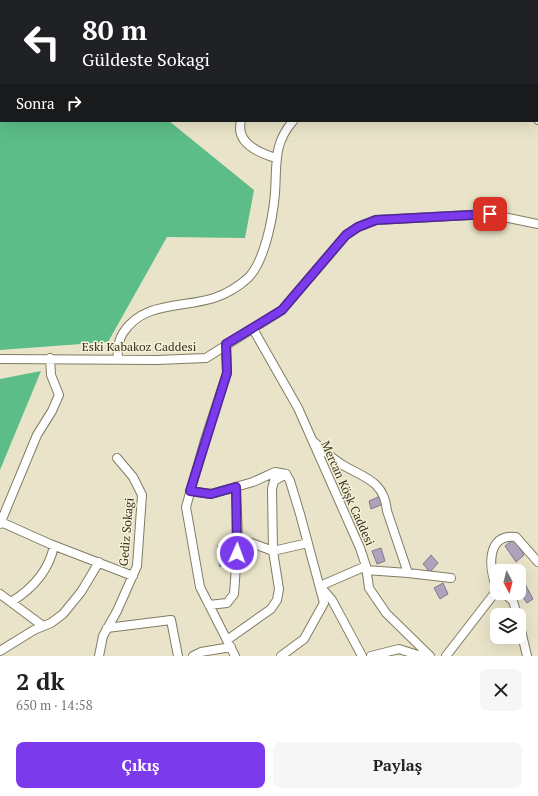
<!DOCTYPE html>
<html lang="tr">
<meta charset="utf-8">
<style>
body{margin:0;font-family:"PT Serif",serif;background:#f6f6f6;color:#202124;height:100vh;display:flex;flex-direction:column;font-size:15px;white-space:nowrap}
*{box-sizing:border-box;margin:0}
p{font-size:13px;color:#757577}
.icon{flex:none;width:22px;height:22px;fill:none;stroke:currentColor;stroke-width:2;stroke-linecap:round;stroke-linejoin:round}
.map{position:relative;height:656px;overflow:hidden}
.side{display:flex;flex-direction:column;background:#fff;flex:1}
.side>*{flex:none}
.top-card{position:absolute;left:0px;top:0px;width:538px;height:122px;box-shadow:0 4px 16px #0002;background:#202124;color:#fff;overflow:hidden}
.needle{width:26px;rotate:173deg}
.tools{position:absolute;left:490px;top:564px;display:grid;gap:8px}
.tools a{display:grid;place-items:center;width:36px;height:36px;border-radius:8px;background:#fff;box-shadow:0 4px 16px #0002;font-size:20px}
.pin{position:absolute;display:grid;place-items:center;width:34px;height:34px;color:#fff;margin:-17px;border-radius:8px;box-shadow:0 2px 6px #0006}
.me{position:absolute;width:44px;margin:-22px;rotate:2deg;stroke-linejoin:round;filter:drop-shadow(0 0 3px #0008)}
.turn{display:flex;align-items:center;gap:14px;height:84px;padding:0 16px;font-size:18px}
.turn .icon{width:52px;height:52px;stroke-width:2.5}
.turn b{display:block;font-size:28px;line-height:34px}
.then{display:flex;align-items:center;height:38px;padding:0 16px;background:#0003;gap:8px;font-size:15px}
.round{display:grid;place-items:center;flex:none;width:42px;height:42px;border-radius:8px;background:#f6f6f6}
.summary{display:flex;align-items:center;justify-content:space-between;height:68px;padding:0 16px}
h1{font-size:24px;font-weight:700;line-height:30px}
.cta{display:flex;gap:8px;margin-top:auto;padding:8px 16px}
.cta a{flex:1;height:46px;border-radius:8px;background:#7c3aed;color:#fff;font-size:16px;font-weight:700;line-height:46px;text-align:center}
.cta a+a{background:#f6f6f6;color:#202124}
.map>svg:first-child{display:block}
</style>
<div class="map">
<svg width="538" height="656" viewBox="0 0 538 656">
<rect width="100%" height="100%" fill="#e9e4c9"/>
<!-- forest -->
<path fill="#5cbd88" d="M0,0l22,1h-21v120h168l85,69 -9,48 -78,-1 -59,105 -108,8z
M41,371l-41,99v-91z"/>
<!-- water -->
<path fill="#668ad6" d="M227,544l2,22 -10,1 -2,-22z"/>
<!-- building -->
<path fill="#aea3ba" stroke="#82778d" d="M383,495v9l-12,5 -2,-8z
M514,539l10,16 -8,7 -11,-16z
M381,548l4,13 -8,3 -5,-13z
M431,555l7,8 -8,9 -7,-8z
M443,583l5,11 -8,5 -6,-11z
M525,584l8,15 -6,4 -8,-11z"/>
<g fill="none" stroke-linecap="round" stroke-linejoin="round">
<defs>
<path id="minor" d="M356,0l1,1
M491,0v1
M103,1l2,-1
M537,117l1,3
M241,121c-6,22 18,32 35,37
M253,329l45,79 62,140 6,18 3,22 17,25 44,43
M226,344l1,29 -22,67 -19,67 14,80 35,69
M0,359l157,1 49,-2 76,-48 64,-75 12,-8 18,-7 113,-6 49,10
M118,359c-1,-10 0,-18 5,-26 20,-32 60,-25 91,-35 12,-4 24,-11 34,-20 17,-17 25,-61 27,-85 2,-29 -2,-49 18,-72
M314,442c9,8 18,16 27,22 23,14 43,16 46,47l21,62 43,5
M190,491l21,3 42,-12 22,-10 11,2
M1,522l49,22 83,32
M0,524l37,-89 15,-24 7,-16 -8,-20 -1,-17
M238,538l35,13 35,-8
M366,570l42,3
M497,589c-8,-19 -12,-56 19,-52l22,25
M504,593l9,8 4,14
M0,594l43,32
M11,602c21,-13 38,-32 43,-56
M209,605l18,-2 7,-9 4,-56 -2,-51
M519,622l8,34
M107,628l64,-8 7,36
M227,640l44,-31 6,-9 2,-11 -6,-38 -1,-62 2,-8 12,-7
M0,651l34,-21 17,-7 12,-9 18,-22 18,-30
M99,656l4,-20 14,-25 20,-45 5,-71 -9,-18 -16,-19
M193,656l8,-4 30,-5
M281,656l23,-17 20,-36 -24,-89 -10,-33 -4,-7
M362,656l-30,-56 -12,-14 46,-20
M371,656l28,-7 22,7
M446,656l51,-66"/>
</defs>
<!-- minor casing -->
<use href="#minor" stroke="#807c63" stroke-width="10"/>
<!-- minor -->
<use href="#minor" stroke="#fff" stroke-width="8"/>
</g>
<g fill="none" stroke-linecap="round" stroke-linejoin="round">
<defs>
<path id="route" d="M237,553l-1,-66 -25,7 -21,-3 37,-118 -1,-29 56,-34 64,-75 12,-8 18,-7 114,-6"/>
</defs>
<!-- route casing -->
<use href="#route" stroke="#51269a" stroke-width="10"/>
<!-- route -->
<use href="#route" stroke="#7c3aed" stroke-width="7"/>
</g>
<g text-anchor="middle" dominant-baseline="central" stroke-width="3" stroke-linejoin="round" paint-order="stroke">
<!-- street labels -->
<g font-size="12" fill="#302f24" stroke="#f6f1d6">
<text x="139" y="346">Eski Kabakoz Caddesi</text>
<text transform="translate(348 493) rotate(66)">Mercan Köşk Caddesi</text>
<text transform="translate(126 532) rotate(-85)">Gediz Sokagi</text>
</g>
</g>
</svg>
<div class="tools">
<a><svg class="needle" viewBox="-14 -14 28 28"><path d="M0-13l5 13h-10z" fill="#e53935"/><path d="M0 13l5-13h-10z" fill="#757577"/></svg></a>
<a><svg class="icon" aria-label="layers" viewBox="0 0 24 24"><path d="M12 4l9 5-9 5-9-5zM3 14l9 5 9-5"/></svg></a>
</div>
<div class="pin" style="left:490px;top:214px;background:#d93025"><svg class="icon" aria-label="arrive" viewBox="0 0 24 24"><path d="M6 21V4h12l-3 4 3 4H6"/></svg></div>
<svg class="me" style="left:237px;top:553px" viewBox="-20 -20 40 40"><circle r="17" fill="#7c3aed" stroke="#fff" stroke-width="3"/><path d="M0-11L8 9 0 5-8 9z" fill="#fff"/></svg>
<div class="top-card">
<div class="turn"><svg class="icon" aria-label="left" viewBox="0 0 24 24"><path d="M17 20v-9H6M10 6l-5 5 5 5"/></svg><div><b>80 m</b>Güldeste Sokagi</div></div>
<div class="then">Sonra<svg class="icon" aria-label="right" viewBox="0 0 24 24"><path d="M7 20v-9h11M14 6l5 5-5 5"/></svg></div>
</div>
</div>
<section class="side">
<div class="summary"><div><h1>2 dk</h1><p>650 m · 14:58</p></div><a class="round"><svg class="icon" aria-label="close" viewBox="0 0 24 24"><path d="M6 6l12 12M18 6L6 18"/></svg></a></div>
<div class="cta"><a>Çıkış</a><a>Paylaş</a></div>
</section>
